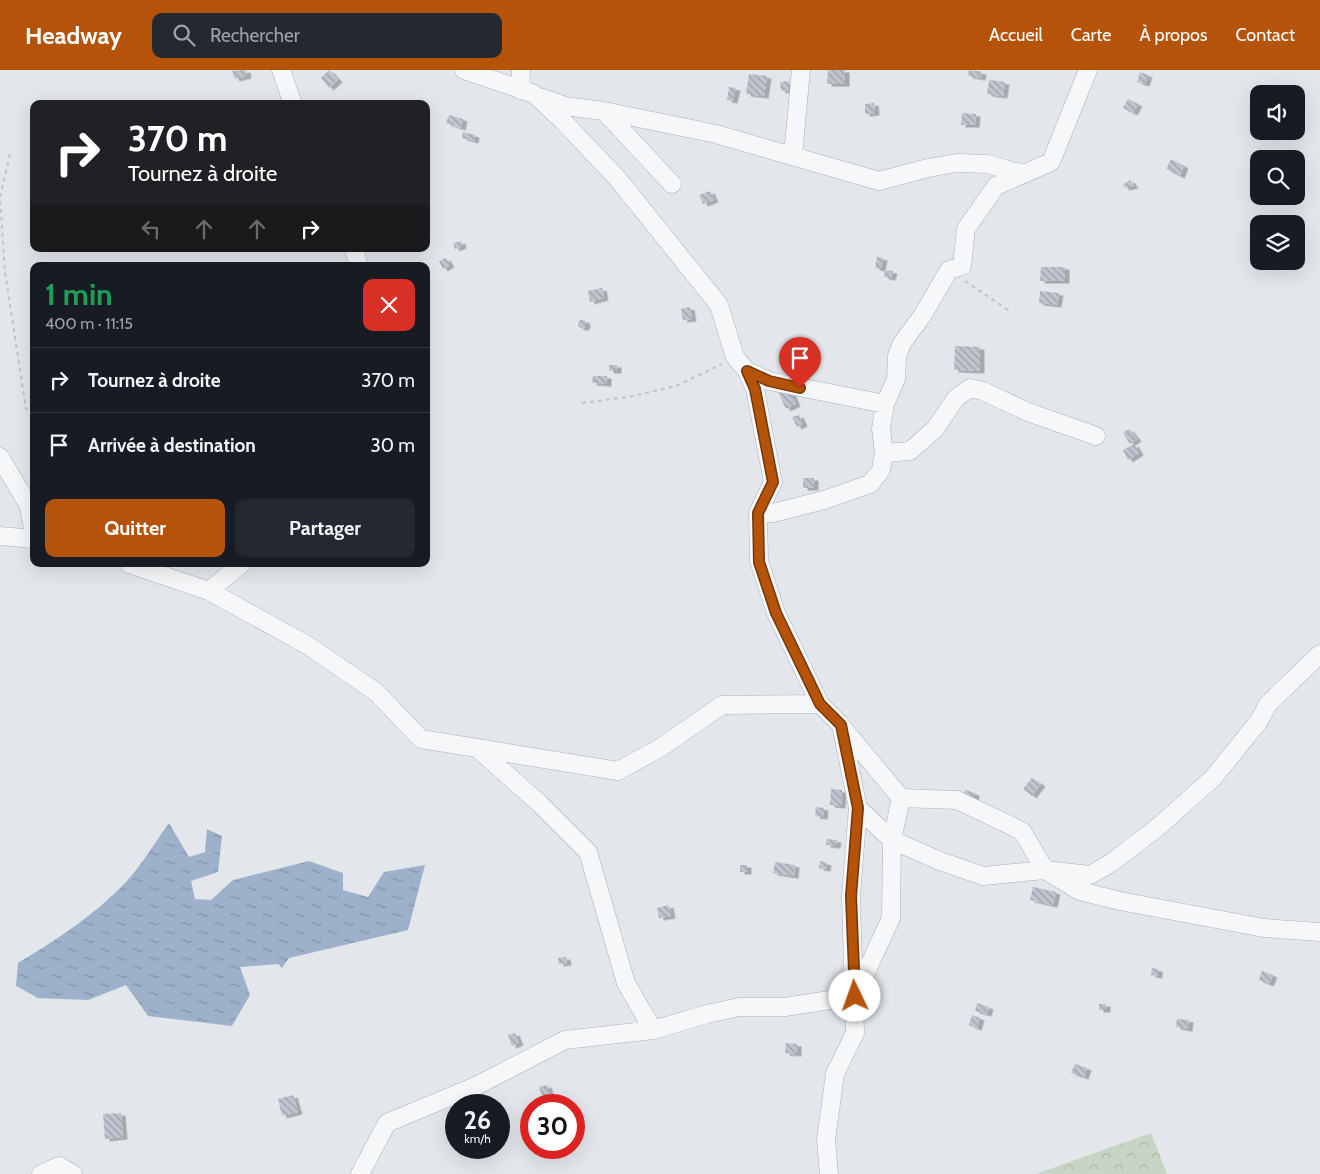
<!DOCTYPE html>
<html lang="fr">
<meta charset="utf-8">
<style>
body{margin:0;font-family:Cabin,sans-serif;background:#242831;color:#f1f3f6;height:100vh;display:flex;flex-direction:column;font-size:19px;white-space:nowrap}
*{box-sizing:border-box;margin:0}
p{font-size:16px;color:#9ea1a6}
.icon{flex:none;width:28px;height:28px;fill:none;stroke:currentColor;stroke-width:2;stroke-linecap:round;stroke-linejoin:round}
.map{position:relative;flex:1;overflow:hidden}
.panel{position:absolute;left:30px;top:192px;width:400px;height:305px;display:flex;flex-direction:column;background:#171b24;border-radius:10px;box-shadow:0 5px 20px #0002}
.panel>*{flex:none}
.top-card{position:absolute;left:30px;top:30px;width:400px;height:152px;border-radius:10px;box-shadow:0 5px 20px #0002;background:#202124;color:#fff;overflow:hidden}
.fabs{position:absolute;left:1250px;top:15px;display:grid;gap:10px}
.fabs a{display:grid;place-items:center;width:55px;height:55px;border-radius:10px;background:#171b24;box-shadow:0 5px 20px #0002;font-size:25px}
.speed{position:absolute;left:445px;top:1024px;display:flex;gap:10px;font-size:25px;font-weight:700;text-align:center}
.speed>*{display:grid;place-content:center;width:65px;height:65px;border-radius:50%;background:#171b24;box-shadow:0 5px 20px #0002;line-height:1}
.speed small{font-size:12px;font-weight:400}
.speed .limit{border:8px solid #d22;background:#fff;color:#111}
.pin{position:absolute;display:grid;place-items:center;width:42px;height:42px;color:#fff;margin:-51px -21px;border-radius:50% 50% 50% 0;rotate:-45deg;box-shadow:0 0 5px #0007}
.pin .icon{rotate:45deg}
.me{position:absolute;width:55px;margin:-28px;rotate:357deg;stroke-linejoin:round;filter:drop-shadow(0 0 4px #0008)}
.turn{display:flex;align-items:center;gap:18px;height:105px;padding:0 15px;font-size:22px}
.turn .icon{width:65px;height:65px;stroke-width:2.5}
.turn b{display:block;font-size:35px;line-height:42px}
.lanes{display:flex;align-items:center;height:48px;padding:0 15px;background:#0003;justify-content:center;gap:25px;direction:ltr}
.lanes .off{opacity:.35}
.round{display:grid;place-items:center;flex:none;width:52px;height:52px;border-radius:10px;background:#242831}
.summary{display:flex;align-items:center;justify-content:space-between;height:85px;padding:0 15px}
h1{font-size:30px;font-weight:700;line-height:38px;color:#1e9e55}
.primary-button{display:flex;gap:10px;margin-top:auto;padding:10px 15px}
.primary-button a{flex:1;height:58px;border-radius:10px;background:#b45309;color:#fff;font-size:20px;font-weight:700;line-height:58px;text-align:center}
.primary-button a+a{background:#242831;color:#f1f3f6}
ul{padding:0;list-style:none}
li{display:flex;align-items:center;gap:15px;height:65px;padding:0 15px;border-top:1px solid #363941}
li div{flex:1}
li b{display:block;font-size:19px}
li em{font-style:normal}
header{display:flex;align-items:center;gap:30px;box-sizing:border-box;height:70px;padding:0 25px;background:#b45309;color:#fff}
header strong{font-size:24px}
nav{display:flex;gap:28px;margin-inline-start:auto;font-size:18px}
.search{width:350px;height:45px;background:#242831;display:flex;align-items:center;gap:12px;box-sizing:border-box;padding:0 18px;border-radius:10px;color:#9ea1a6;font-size:19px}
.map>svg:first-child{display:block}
</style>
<header>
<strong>Headway</strong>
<div class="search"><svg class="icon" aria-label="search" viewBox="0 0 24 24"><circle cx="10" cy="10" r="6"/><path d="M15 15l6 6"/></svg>Rechercher</div>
<nav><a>Accueil</a><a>Carte</a><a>À propos</a><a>Contact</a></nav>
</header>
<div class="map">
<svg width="1320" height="1104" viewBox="0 0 1320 1104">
<defs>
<pattern id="forest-crowns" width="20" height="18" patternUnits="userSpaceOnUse" patternTransform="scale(1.25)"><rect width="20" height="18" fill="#c7d5c4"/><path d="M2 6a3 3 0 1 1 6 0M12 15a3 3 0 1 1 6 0" fill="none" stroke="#abb7aa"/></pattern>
<pattern id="water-ripples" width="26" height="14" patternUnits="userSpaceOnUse" patternTransform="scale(1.25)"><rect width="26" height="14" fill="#9eb1cb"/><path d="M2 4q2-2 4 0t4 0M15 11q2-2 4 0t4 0" fill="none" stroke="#8191a6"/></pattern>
<pattern id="building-back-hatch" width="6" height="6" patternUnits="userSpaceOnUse" patternTransform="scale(1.25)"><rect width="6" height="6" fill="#c0c4ce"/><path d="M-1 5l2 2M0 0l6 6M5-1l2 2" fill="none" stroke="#9ca0a9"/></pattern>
<filter id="shadow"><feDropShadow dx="4.5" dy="2.5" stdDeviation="0" flood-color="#0004"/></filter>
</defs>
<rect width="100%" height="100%" fill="#e3e6eb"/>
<!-- forest -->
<path fill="url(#forest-crowns)" d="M1151,1063l16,41h-131z"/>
<!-- water -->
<path fill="url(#water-ripples)" d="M169,753l20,34 16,-5 2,-23 15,7 -4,36 -27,9 4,18 16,1 22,-20 76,-19 34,12v17l25,7 16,-25 41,-7 -17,65 -119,28 -7,10 -4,-4 -38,3 10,28 -18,31 -84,-10 -22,-31 -38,15 -50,-2 -22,-12 2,-23c38,-23 77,-48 108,-81 16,-17 29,-40 43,-59z"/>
<!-- building -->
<path fill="url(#building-back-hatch)" filter="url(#shadow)" d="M246,0l1,6 -12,3 -3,-8z
M329,0l9,10 -9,8 -8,-10z
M828,0h17v14h-18z
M969,0l13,2 -1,6 -13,-2z
M1140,2l8,3 -3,9 -8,-2z
M749,4l18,2 -3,20 -18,-2z
M989,10l16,2 -2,14 -16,-2z
M789,11v9l-8,1 -1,-9z
M729,17l7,1 -3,13 -6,-1z
M1128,29l10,5 -5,9 -10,-5z
M874,33l1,10 -10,1v-10z
M962,43l14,1 -1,11h-14z
M449,45l14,4 -2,9 -15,-5z
M463,62l12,3 -1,6 -12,-3z
M1171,89l13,7 -4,10 -14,-7z
M1130,110l4,6 -9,2 -2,-3z
M710,121l4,9 -11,4 -4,-9z
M461,171l1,5 -7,3 -2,-6z
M877,187l6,1 -2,11 -6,-1z
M446,188l4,7 -7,4 -4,-8z
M1041,197h24v14h-25z
M885,200l8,1 -2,7 -7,-1z
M602,218l2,10 -14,4 -2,-11z
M1040,221l19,2 -2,12 -18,-2z
M690,237l2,12 -9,1 -2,-11z
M578 254a4 4 0 1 1 8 0a4 4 0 1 1-8 0Z
M955,276l25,1v24l-26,-1z
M609,295h8v6h-8z
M593,306h14v8l-15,-1z
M789,317l7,17 -10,5 -8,-17z
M799,345l4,9 -6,3 -5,-10z
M1129,359l8,10 -7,5 -7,-11z
M1134,374l5,9 -11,7 -5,-10z
M803,408h11v10h-11z
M1032,708l9,6 -9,12 -9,-7z
M831,719l11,1 -1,16 -11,-1z
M965,720l10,3 -1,7 -11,-3z
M816,737l8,1 -1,9 -8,-1z
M827,769l10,1 -1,6 -10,-1z
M820,791l7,2 -1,6 -7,-1z
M775,792l20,3 -1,11 -21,-3z
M740,795h7v7h-7z
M1033,817l23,5 -3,13 -23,-5z
M669,835l2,11 -12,2 -2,-10z
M566,887l1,6 -8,1 -1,-6z
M1152,898l6,1v7l-7,-1z
M1262,901l11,4 -4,9 -10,-4z
M977,933l12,4 -2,7 -12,-3z
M1099,934h7v6h-7z
M972,945l8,3 -3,10 -8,-3z
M1177,949l12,1 -1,9 -12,-2z
M515,963l4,10 -7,3 -4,-11z
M786,973l11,1v10l-12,-1z
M1075,994l12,4 -3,9 -13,-4z
M547,1015l5,15 -8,3 -5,-16z
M293,1025l5,17 -16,4 -4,-17z
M121,1043l2,24 -18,2 -2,-25z"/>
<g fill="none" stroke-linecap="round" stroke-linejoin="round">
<defs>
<path id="minor" d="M281,0l12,34
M464,0l70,24 28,26 55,58 102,127 16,52 12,14 8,18 18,93 -15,31 1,48 17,52 44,91 21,21 17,83 -7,88 4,137 -20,41 -9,66 3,34
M520,20l1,-20
M543,28l22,8 39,5 68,73
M604,41l112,23 163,47 49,-13 29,-5 31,1 34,10
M793,85l8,-85
M354,179l5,17
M747,301l22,10 116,23 -4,25 3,24 -3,17 -11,14 -46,16 -51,13h-15
M885,334l11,-25 1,-23 5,-13 20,-27 27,-46 13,-4 4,-37 30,-43 55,-24 37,-92
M884,383l26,-2 25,-22 21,-31 14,-10 13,3 45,21 68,24
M0,387l29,49 5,29
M0,466l34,3
M129,494l80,27 98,54 69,47 45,47 197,32 42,-23 62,-43 98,-1
M209,521l32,-27
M842,657l59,71 56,2 65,31 23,39 45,5 21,-12 47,-36 55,-49 46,-57 9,-17 52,-50
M478,679l62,55 48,48 38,131 27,47
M858,738l34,32 48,21 43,15 62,-6 35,21 40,10 144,27 56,4
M41,1104l18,-8 14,8
M360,1104l27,-51 91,-38 87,-45 88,-10 54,-16 32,-7h46l70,-11 36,-78 1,-78 9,-42"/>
</defs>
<!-- minor casing -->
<use href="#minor" stroke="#acb0b9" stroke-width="19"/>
<!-- path -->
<path stroke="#c1c4ca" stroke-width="2" stroke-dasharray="4 4" stroke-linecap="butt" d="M10,84l-10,43 5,75 21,137 7,3 1,8
M965,211l46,31
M582,333l46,-6 48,-11 46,-22"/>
<!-- minor -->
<use href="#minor" stroke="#f6f7f9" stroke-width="18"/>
</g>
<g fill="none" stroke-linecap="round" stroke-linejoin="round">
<defs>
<path id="route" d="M800,318l-31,-7 -22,-10 8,18 18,93 -15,31 1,49 17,51 44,91 21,21 17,83 -7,88 4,100"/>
</defs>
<!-- route casing -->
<use href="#route" stroke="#753606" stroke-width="12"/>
<!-- route -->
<use href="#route" stroke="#b45309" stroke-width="9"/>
</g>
</svg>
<div class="fabs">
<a><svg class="icon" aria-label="sound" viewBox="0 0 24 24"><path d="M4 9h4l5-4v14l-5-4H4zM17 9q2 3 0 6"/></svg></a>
<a><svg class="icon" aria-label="search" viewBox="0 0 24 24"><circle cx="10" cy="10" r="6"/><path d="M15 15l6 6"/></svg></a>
<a><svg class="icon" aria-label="layers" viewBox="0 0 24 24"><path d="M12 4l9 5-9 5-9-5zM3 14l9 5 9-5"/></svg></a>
</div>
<div class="speed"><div>26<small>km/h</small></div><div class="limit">30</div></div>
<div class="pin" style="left:800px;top:318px;background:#d93025"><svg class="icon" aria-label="arrive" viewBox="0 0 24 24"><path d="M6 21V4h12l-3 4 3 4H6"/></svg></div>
<svg class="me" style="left:855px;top:926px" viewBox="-20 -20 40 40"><circle r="19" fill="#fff"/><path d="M0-13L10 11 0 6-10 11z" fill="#b45309"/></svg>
<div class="top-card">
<div class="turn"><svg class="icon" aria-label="right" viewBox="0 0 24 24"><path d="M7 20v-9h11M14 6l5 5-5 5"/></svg><div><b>370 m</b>Tournez à droite</div></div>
<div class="lanes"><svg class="icon off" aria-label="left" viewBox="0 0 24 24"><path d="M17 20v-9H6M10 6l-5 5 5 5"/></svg><svg class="icon off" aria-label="ahead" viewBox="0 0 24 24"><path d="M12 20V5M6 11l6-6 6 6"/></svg><svg class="icon off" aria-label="ahead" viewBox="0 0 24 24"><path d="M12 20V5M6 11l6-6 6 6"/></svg><svg class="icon" aria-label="right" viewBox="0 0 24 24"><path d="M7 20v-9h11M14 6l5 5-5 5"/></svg></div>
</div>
<section class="panel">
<div class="summary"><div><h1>1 min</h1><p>400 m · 11:15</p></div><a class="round" style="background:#d93025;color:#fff"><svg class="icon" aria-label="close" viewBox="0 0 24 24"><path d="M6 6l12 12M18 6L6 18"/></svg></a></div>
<ul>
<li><svg class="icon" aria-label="right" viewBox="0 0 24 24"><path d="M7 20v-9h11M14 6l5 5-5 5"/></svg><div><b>Tournez à droite</b></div><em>370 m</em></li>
<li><svg class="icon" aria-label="arrive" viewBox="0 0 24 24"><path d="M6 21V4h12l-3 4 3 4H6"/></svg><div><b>Arrivée à destination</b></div><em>30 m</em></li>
</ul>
<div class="primary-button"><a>Quitter</a><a>Partager</a></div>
</section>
</div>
